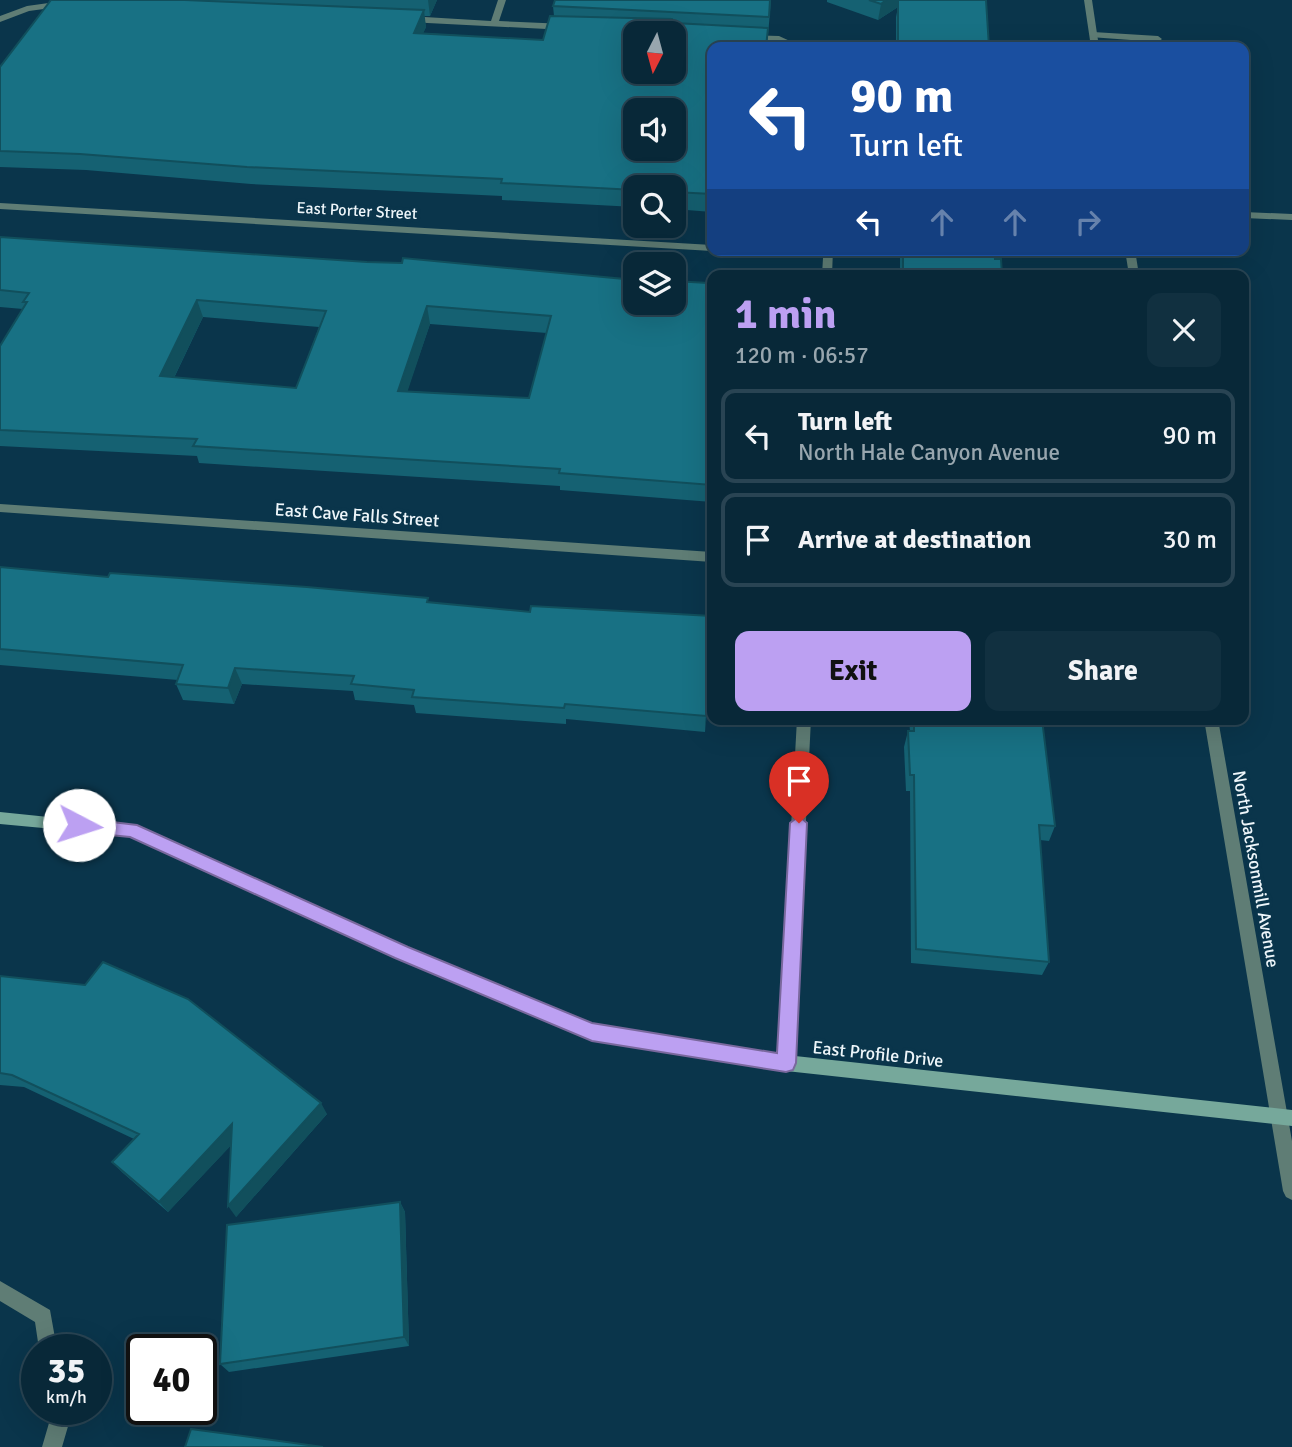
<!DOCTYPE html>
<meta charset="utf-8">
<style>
body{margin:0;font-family:Signika,sans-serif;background:#113040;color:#f1f3f6;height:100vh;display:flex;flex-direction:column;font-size:26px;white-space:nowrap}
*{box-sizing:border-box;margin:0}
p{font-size:23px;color:#98a6ae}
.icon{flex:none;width:38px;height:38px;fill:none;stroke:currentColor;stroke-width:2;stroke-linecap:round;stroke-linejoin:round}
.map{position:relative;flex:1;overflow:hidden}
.details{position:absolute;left:707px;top:270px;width:542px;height:455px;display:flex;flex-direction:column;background:#082838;border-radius:14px;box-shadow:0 7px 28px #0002,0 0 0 2px #294453}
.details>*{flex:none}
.banner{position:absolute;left:707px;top:42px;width:542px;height:214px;border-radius:14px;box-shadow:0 7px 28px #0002,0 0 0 2px #294453;background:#1a4fa0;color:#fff;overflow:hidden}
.needle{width:46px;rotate:186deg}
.fabs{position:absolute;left:623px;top:21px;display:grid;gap:14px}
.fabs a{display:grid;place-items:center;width:63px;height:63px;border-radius:14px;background:#082838;box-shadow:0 7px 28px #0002,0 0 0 2px #294453;font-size:35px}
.speed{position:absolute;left:21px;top:1334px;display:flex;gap:14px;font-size:35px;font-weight:700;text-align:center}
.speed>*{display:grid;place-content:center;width:91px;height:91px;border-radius:50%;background:#082838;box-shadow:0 7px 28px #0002,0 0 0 2px #294453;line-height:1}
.speed small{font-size:18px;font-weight:400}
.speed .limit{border:4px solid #111;border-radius:10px;background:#fff;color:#111}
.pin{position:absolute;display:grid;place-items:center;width:60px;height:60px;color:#fff;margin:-72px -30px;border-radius:50% 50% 50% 0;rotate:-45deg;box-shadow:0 0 7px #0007}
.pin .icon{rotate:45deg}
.me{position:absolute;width:77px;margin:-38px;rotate:95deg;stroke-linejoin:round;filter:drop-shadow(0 0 5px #0008)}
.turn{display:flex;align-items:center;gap:24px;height:147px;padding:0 28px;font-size:32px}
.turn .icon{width:91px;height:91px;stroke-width:2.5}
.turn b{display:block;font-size:49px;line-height:60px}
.lanes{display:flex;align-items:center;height:66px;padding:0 28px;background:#0003;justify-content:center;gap:35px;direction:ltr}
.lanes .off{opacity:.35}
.round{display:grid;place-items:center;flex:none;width:74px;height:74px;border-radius:14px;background:#113040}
.head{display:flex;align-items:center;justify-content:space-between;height:119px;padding:0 28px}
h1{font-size:42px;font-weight:700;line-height:52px;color:#bca0f2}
.cta{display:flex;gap:14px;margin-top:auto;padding:14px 28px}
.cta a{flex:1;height:80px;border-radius:14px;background:#bca0f2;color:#111;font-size:28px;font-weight:700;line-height:80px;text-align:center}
.cta a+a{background:#113040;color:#f1f3f6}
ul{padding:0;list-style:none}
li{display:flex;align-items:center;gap:21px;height:94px;margin:0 14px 10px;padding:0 14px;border:4px solid #294453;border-radius:14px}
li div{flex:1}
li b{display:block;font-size:26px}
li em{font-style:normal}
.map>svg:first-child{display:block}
</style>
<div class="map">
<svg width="1292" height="1447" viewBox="0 0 1292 1447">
<rect width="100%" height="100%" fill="#0a354b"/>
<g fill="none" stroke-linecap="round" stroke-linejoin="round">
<!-- lane -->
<path fill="#5f7d75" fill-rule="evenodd" d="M1093,32l65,4 4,3 -4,3 -68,-5v-4z
M1244,212l48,2v6l-48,-2z"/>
<!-- street -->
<path fill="#5f7d75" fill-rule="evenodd" d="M498,0h8l-7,21 67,3 4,3 -4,3 -158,-8 -4,-3 4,-3 83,5z
M1084,0h8l7,47h-8z
M63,1l4,3 -1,2 -37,5 -29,11v-6l27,-10z
M750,35l29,1 24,11h-11l-14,-5 -31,-2v-4z
M0,203l712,42v5h3l-3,1 -712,-42z
M744,250h89l-1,25h-10l1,-17 -74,-5z
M1125,250h10l4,25h-10z
M0,504l712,48v10l-712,-50z
M797,719h14l-17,344 -2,6 -6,2 -6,-2 -2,-6z
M1204,719h14l74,422v59l-6,-3 -3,-6z
M0,1281l50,29 7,39h-18l-4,-27 -35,-21z
M47,1409h20l2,14 -7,24h-20l7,-24z"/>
<!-- secondary -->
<path fill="#76a89b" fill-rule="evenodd" d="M0,812l136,14 272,122 185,76 193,31 506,55v16l-506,-55 -194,-31 -196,-82 -267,-122 -129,-12z"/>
</g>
<!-- wall -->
<path fill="#156172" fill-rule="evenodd" d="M51,0h386l-7,16h-6l2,11 -3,6 120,7 11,-24 -1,-10 218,-6 -4,47h-55v165l-38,-3v-22h-39v20l-133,-7v-4l-251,-12 -165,-14 -86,-3v-100z
M827,0h159l3,47h-93v-30l2,-10 -20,13 -51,-18z
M0,237l712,51v214l-152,-12v-4l-361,-23 -2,-7 -197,-10v-100l23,-37 -23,-2zM203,317l116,10 -23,61 -122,-10zM430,324l117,9 -18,65 -122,-7z
M900,250h94l1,9 7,16h-102z
M0,567l108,10 321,25 101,10 182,4 -7,116 -139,-13v5l-150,-11 -2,-8 -59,-5 -2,-9 -111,-7 -8,20 -51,-4 -7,-16 2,-4 -178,-15z
M909,719h133l13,107 -6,15 -9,-1 9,122 -7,13 -131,-12 -1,-172h-4l-2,-44 4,-16h2z
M0,976l327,138 -91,103 -5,-72 -63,67 -45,-39 -11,-11 22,-23 -110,-52 -24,-2z
M400,1202l5,10 4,134 -180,26 -9,-8z"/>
<!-- shaded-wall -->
<path fill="#114f5c" d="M428,0h9l-7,16z
M886,0h21h-9v7l-20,13 3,-16z
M424,10l2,17 -10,22 -2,-16z
M197,300l6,17 -37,77 -6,-18z
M427,306l3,18 -28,84 -4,-17z
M712,661v7l-7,64 1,-16z
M235,668l7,16 -8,20 -6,-16z
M321,1103l6,11 -91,103 -8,-11z
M232,1124l8,12 -72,76 -9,-10z
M400,1202l5,10 4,134 -5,-9z"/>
<!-- building -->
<path fill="#187184" stroke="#114f5c" stroke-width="2" fill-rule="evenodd" d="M51,0h134l239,10 -10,23 129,7 7,-24 122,3 2,4 94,5 -2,19h-54v147l-38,-2v-5h-39v3l-134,-7 1,-4 -255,-12 -167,-13 -80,-3v-84zM635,33h39v39h-39zM635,110h39v39h-39z
M555,0h215l-1,17 -216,-11z
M869,0h17l-5,4z
M898,0h88l3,47h-91z
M0,237l367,25 35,1 1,-5 232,22v23h39v-22l34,2v4l4,1v197l-153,-12 1,-4 -367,-23 4,-7 -197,-9v-84l27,-44h-4l6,-9 -29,-3zM197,300l129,11 -30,77 -136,-12zM427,306l124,10 -22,82 -131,-7z
M903,250h91l1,9h6l1,16h-99z
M0,567l108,10 2,-4 197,14 121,11 -1,4 103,10 1,-6 181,10v45l-6,55 -141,-12 -1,4 -152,-11 2,-7 -63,-6 3,-8 -119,-8 -7,20 -52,-4 7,-19 -183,-16z
M914,719h128l13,107 -16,-1 10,137 -133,-13 -2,-174h-4l-2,-44h6z
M103,962l85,37 133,104 -93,103 4,-82 -73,78 -47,-40 27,-28 -127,-59 -12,-2v-97l85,9z
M400,1202l4,135 -184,27 7,-139z
M191,1429l132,18h-138z"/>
<!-- route -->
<path fill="#bca0f2" stroke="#7a689d" stroke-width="2" d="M799,816l8,7 -11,240 -3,7 -7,2 -194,-31 -197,-83 -265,-121 -51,-5 -9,-7 9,-7 58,7 271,122 184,76 185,30 13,-230z"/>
<g text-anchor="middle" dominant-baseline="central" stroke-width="7" stroke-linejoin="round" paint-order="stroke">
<!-- far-street labels -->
<g font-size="16" fill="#eef6fa" stroke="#0a354b">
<text transform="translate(357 211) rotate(3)">East Porter Street</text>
</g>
<!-- street labels -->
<g font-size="18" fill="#eef6fa" stroke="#0a354b">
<text transform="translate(357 515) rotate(4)">East Cave Falls Street</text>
<text transform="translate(1256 869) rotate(80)">North Jacksonmill Avenue</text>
<text transform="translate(878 1054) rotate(6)">East Profile Drive</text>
</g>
</g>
</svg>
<div class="fabs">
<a><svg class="needle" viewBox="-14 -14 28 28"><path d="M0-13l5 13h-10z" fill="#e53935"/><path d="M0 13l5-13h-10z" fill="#98a6ae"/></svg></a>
<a><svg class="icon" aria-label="sound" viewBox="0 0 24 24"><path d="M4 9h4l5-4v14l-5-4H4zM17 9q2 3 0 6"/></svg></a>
<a><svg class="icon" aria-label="search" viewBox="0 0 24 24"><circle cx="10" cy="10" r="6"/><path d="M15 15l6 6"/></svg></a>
<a><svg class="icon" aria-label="layers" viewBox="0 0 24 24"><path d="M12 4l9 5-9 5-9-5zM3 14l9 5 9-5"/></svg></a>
</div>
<div class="speed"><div>35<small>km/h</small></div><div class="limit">40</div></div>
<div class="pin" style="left:799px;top:823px;background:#d93025"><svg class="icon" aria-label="arrive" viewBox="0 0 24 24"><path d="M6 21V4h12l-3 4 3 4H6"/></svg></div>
<svg class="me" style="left:79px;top:825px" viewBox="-20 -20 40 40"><circle r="19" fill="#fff"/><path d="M0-13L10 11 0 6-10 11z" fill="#bca0f2"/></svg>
<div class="banner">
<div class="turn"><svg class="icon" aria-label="left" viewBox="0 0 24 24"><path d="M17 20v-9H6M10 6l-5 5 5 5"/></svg><div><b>90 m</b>Turn left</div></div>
<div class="lanes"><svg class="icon" aria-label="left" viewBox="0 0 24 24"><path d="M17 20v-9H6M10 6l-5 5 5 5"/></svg><svg class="icon off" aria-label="ahead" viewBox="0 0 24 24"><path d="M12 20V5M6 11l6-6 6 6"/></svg><svg class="icon off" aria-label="ahead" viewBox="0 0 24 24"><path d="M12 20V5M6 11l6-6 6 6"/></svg><svg class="icon off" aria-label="right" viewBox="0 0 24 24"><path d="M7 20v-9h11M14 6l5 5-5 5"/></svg></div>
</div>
<section class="details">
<div class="head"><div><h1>1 min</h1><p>120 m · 06:57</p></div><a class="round"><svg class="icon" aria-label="close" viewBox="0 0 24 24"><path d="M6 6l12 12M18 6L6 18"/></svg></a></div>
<ul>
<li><svg class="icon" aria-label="left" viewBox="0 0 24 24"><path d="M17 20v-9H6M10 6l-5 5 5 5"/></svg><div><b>Turn left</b><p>North Hale Canyon Avenue</p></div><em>90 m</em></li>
<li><svg class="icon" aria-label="arrive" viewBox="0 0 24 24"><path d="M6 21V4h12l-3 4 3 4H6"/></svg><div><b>Arrive at destination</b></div><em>30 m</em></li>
</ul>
<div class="cta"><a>Exit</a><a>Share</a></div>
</section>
</div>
